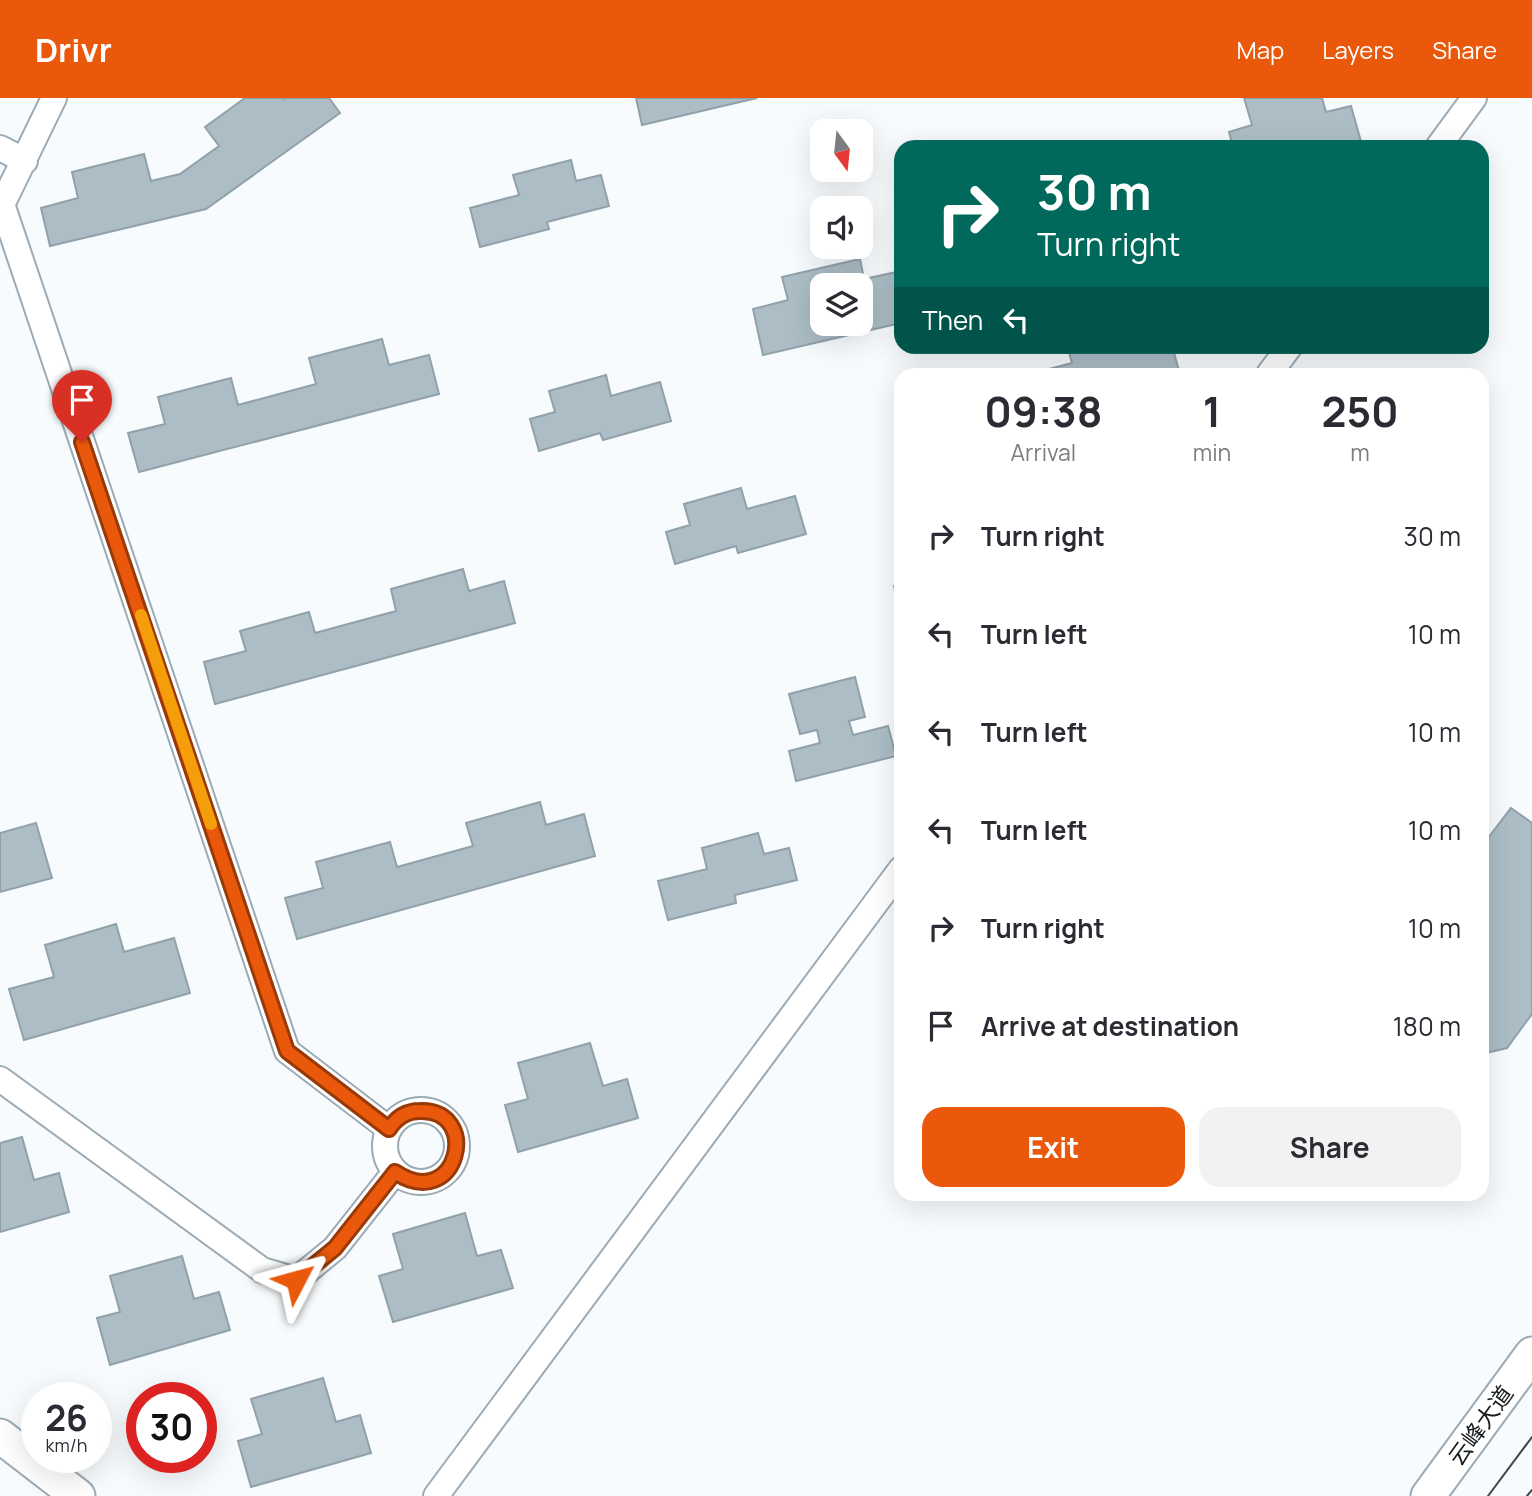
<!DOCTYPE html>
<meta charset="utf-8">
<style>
body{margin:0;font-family:Manrope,"Noto Sans SC",sans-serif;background:#f2f2f3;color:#2b2b33;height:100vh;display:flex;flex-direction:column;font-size:26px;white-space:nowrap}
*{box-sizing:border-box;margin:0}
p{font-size:23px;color:#7c7c81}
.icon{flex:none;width:38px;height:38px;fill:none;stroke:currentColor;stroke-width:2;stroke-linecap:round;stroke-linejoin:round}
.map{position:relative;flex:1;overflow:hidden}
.panel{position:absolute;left:894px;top:270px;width:595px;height:833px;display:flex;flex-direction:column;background:#fff;border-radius:21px;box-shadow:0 7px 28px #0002}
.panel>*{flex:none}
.guide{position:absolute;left:894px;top:42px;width:595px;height:214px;border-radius:21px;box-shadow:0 7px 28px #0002;background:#00695c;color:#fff;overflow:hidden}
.needle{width:46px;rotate:165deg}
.fabs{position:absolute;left:810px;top:21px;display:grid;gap:14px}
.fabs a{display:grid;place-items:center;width:63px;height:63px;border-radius:14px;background:#fff;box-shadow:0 7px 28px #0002;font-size:35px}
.speed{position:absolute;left:21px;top:1284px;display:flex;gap:14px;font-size:35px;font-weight:700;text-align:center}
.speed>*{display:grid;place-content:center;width:91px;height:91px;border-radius:50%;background:#fff;box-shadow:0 7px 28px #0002;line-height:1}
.speed small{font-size:18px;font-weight:400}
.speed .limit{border:10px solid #d22;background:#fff;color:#111}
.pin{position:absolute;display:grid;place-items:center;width:60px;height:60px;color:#fff;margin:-72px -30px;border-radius:50% 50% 50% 0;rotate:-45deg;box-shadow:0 0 7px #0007}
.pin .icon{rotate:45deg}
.me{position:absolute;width:77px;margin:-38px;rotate:51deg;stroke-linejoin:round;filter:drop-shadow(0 0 5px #0008)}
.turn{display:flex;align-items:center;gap:24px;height:147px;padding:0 28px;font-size:32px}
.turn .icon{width:91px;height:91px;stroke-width:2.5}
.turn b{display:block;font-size:49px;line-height:60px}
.then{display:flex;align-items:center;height:66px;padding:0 28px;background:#0003;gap:14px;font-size:26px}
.eta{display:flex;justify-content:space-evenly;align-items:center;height:119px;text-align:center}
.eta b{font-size:42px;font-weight:700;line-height:49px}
.button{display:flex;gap:14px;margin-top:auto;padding:14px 28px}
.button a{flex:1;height:80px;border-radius:21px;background:#ea580c;color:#fff;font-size:28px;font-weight:700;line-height:80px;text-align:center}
.button a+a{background:#f2f2f3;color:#2b2b33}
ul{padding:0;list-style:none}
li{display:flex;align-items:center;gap:21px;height:98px;padding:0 28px}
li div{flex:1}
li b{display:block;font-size:26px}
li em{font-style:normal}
header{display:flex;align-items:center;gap:42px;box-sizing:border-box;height:98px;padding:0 35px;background:#ea580c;color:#fff}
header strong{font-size:33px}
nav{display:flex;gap:38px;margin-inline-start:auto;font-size:24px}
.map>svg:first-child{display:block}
</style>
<header>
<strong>Drivr</strong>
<nav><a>Map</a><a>Layers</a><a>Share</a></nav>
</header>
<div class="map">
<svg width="1532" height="1398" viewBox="0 0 1532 1398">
<rect width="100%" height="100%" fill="#f8fbfd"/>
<!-- building -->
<path fill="#acbdc6" stroke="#90a1aa" stroke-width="2" fill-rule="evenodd" d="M245,0h38l2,1 2,-1h42l11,15 -134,96 -156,37 -9,-38 37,-10 -6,-26 72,-18 7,27 29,-7 39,-28 -14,-19z
M636,0h121l-115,27z
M1244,0h78l4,14 25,-6 11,39 -9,2h-120l-4,-15 23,-7z
M571,62l5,21 25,-6 8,31 -62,16 2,7 -69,18 -10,-39 49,-13 -6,-20z
M860,161l4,20 37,-8v52l-138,32 -10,-46 35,-9 -6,-23zM822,187h39v39h-39z
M382,241l7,26 40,-10 10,39 -300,78 -11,-39 37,-9 -7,-27 73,-19 7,27 78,-21 -7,-26z
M1067,248h79l1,4 11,-4h14l8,28h-130l-1,-5 23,-6z
M606,277l5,21 49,-14 11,39 -68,19 -3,-7 -61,18 -9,-32 25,-7 -6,-21z
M741,390l6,21 48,-13 11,38 -68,19 -2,-7 -61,18 -9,-32 24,-7 -6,-21z
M463,471l6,22 35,-10 11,42 -300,81 -11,-42 42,-11 -6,-20 69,-19 6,21 81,-22 -5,-22z
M901,486v30l-7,-28z
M855,579l10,40 -16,4 4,14 35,-9 8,30 -100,25 -7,-30 31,-8 -3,-13 -17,4 -11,-40z
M540,704l6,23 38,-11 11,42 -298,83 -12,-41 38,-10 -7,-26 74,-20 7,25 76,-21 -7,-23z
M1511,710l21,15v191l-25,34 -25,6v-208z
M36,725l16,55 -52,14v-59z
M758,735l6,21 25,-6 8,32 -62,15 1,8 -68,17 -10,-39 49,-12 -5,-21z
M116,826l8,28 50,-14 16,55 -166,47 -15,-51 45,-12 -9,-32z
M590,945l13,43 24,-7 11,39 -120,34 -13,-47 23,-6 -10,-36z
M22,1039l12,43 25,-7 10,39 -69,20v-89z
M465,1115l12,43 24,-6 12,38 -120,34 -14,-46 24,-7 -10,-35z
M182,1158l12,43 25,-7 11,38 -120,35 -13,-47 23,-6 -10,-36z
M323,1280l13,44 24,-7 11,38 -120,34 -13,-46 24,-7 -11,-35z"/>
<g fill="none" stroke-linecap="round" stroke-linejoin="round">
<defs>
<path id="street" d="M1438,49l36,-49
M0,50l25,13
M2,106l285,847 102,78
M0,111l54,-111
M1269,276l21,-28
M0,981l262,191 34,10 39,-32 60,-76
M385 1048a36 36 0 1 1 72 0a36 36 0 1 1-72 0Z
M436,1398l465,-627"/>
<path id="secondary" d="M0,1338l78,60
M1428,1398l104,-142"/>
</defs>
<!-- street casing -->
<use href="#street" stroke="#9babb5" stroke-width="28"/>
<!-- secondary casing -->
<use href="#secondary" stroke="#9babb5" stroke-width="37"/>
<!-- street -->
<use href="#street" stroke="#fff" stroke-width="24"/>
<!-- secondary -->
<use href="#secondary" stroke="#fff" stroke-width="33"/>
<!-- tram -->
<path stroke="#42474a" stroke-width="2" d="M1488,1398l44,-59
M1527,1398l5,-6"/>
</g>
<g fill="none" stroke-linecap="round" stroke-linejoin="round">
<defs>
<path id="route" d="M82,344l205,609 102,78c7,-11 17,-18 31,-18 62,-2 38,103 -25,61l-60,76 -39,32"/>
</defs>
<!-- route casing -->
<use href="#route" stroke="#983908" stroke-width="18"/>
<!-- route -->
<use href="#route" stroke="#ea580c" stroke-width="12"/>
<!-- slow -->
<path stroke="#f59e0b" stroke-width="12" d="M141,517l70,209"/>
</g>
<g text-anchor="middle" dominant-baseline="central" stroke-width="6" stroke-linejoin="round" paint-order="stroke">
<!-- street labels -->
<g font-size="23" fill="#171d20" stroke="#fff">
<text transform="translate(1480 1327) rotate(-54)">云峰大道</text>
</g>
</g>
</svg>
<div class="fabs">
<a><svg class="needle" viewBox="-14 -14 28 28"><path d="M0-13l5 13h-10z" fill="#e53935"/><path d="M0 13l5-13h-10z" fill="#7c7c81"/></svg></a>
<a><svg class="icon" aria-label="sound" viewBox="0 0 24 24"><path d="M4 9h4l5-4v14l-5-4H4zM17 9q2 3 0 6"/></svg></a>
<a><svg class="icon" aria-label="layers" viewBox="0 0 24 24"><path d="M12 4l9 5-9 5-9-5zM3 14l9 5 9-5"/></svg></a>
</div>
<div class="speed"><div>26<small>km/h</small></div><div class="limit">30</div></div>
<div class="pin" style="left:82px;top:344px;background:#d93025"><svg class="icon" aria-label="arrive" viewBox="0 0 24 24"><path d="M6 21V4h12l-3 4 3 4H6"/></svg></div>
<svg class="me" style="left:296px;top:1182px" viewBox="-20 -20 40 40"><path d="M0-17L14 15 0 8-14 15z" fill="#ea580c" stroke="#fff" stroke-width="4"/></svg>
<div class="guide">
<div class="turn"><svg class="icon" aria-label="right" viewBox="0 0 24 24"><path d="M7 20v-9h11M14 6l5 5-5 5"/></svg><div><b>30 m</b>Turn right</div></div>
<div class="then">Then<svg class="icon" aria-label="left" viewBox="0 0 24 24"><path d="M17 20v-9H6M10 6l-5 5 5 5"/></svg></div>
</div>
<section class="panel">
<div class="eta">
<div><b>09:38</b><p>Arrival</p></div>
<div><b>1</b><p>min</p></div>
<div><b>250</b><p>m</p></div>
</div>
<ul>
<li><svg class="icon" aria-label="right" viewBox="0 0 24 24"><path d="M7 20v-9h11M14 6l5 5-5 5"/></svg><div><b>Turn right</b></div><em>30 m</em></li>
<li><svg class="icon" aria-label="left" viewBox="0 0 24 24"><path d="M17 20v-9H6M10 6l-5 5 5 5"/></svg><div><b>Turn left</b></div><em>10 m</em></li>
<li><svg class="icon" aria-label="left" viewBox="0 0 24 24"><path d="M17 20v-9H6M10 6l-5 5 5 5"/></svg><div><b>Turn left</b></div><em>10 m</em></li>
<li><svg class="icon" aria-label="left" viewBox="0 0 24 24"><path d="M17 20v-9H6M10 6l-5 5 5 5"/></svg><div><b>Turn left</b></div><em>10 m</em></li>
<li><svg class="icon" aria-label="right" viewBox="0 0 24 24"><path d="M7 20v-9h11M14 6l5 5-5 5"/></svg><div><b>Turn right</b></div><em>10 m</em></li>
<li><svg class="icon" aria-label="arrive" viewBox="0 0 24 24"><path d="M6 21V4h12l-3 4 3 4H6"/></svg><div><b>Arrive at destination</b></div><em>180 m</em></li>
</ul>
<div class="button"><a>Exit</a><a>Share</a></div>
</section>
</div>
